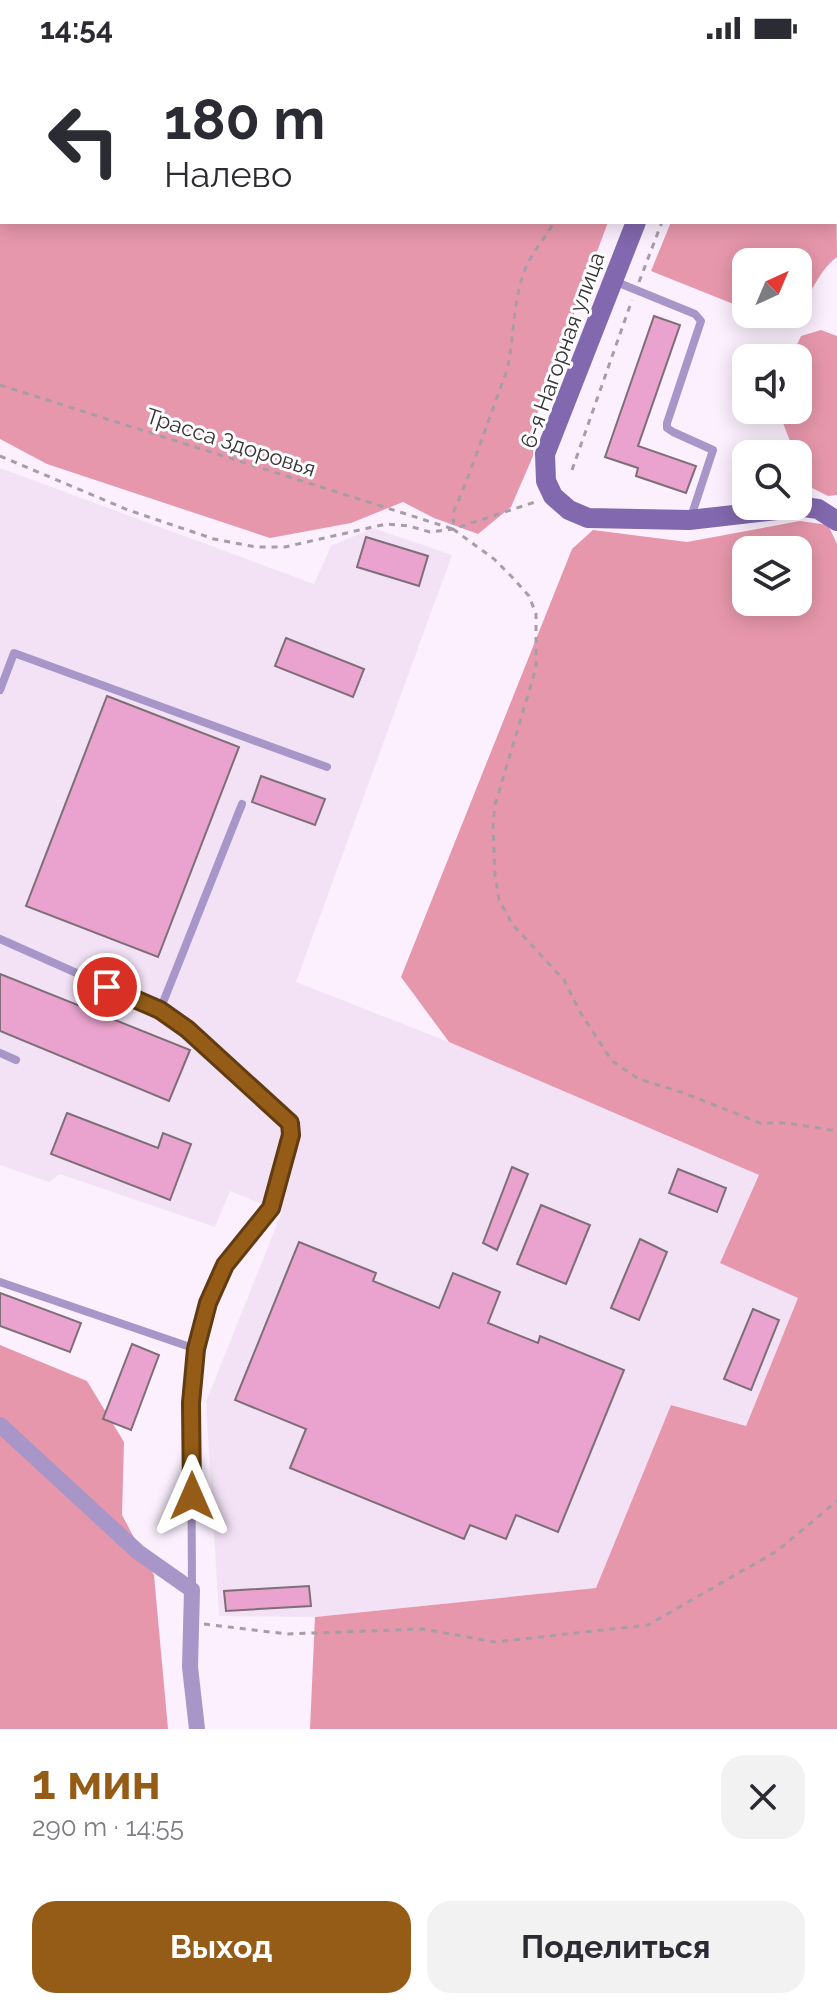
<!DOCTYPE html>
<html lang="ru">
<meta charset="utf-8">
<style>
body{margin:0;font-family:Raleway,sans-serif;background:#f2f2f3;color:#2b2b33;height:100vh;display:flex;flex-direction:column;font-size:30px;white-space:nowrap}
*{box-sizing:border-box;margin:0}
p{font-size:26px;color:#7c7c81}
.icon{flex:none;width:44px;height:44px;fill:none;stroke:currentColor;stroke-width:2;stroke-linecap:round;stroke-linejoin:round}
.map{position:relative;height:1673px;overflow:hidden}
.details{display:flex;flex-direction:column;background:#fff;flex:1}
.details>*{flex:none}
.hud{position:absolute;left:0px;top:0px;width:838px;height:168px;box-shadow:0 4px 20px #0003;background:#fff;color:#2b2b33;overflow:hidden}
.needle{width:52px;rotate:44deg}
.tools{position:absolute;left:732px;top:192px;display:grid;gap:16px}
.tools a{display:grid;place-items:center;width:80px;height:80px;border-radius:16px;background:#fff;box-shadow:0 4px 20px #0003;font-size:40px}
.pin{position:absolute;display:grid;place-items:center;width:68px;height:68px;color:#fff;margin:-34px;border:4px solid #fff;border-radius:50%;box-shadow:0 2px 8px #0007}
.me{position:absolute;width:88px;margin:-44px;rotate:0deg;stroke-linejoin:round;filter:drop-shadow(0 0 6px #0008)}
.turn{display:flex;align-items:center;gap:28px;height:168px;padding:0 32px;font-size:36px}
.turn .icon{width:104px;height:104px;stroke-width:2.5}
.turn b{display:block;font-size:56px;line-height:68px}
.round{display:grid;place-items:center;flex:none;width:84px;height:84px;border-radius:24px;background:#f2f2f3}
.headline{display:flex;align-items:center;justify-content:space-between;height:136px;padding:0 32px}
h1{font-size:48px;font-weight:700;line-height:60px;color:#955c18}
.cta{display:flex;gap:16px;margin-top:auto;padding:16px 32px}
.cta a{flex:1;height:92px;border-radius:24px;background:#955c18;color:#fff;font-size:32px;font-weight:700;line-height:92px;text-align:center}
.cta a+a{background:#f2f2f3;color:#2b2b33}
.status{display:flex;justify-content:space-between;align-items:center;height:56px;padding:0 40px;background:#fff;direction:ltr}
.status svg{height:22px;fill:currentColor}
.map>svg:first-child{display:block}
</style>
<div class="status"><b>14:54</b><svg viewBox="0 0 49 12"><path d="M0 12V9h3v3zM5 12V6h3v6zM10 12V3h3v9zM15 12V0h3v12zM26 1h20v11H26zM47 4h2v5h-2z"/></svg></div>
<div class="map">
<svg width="837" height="1673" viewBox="0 0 837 1673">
<rect width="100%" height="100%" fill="#fceffe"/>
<!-- built -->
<path fill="#f3e2f6" d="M0,412l314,116 17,-38 42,-18 79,27 -156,427 153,60 310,133 39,123 -52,128 -75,-21 -75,183 -281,29 -96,-1 -13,-214 76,-190 -52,-21 -15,36 -155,-53 -11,8 -49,-17z"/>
<!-- forest -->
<path fill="#e797ac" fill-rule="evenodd" d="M0,0h654l-652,2v164h606l-75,203v31l-22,51 -33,27 -44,-16 -31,-16 -52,21 -81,15 -223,-74 -47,-25z
M836,123l1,78c-23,17 -29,50 -51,68l-27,-11h39v-52h-52v47l-95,-38 20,-49h165z
M821,274l16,6v159l-9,1 -20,-10 -10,-24v-8h-3l-17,-44h20v-52h-7l10,-22z
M800,465l28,4 9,19v1185h-527l5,-112 281,-29 75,-183 75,21 52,-128 -78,-35 39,-88 -310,-133 -48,-65 171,-428 21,-19 94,12zM746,494h52v52h-52z
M0,1289l87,36 37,61 -2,73 32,60 14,154h-168z"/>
<!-- building -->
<path fill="#e9a3ce" stroke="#7d6e77" stroke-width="2" d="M654,260l26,9 -42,121 58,20 -10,27 -50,-17 2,-8 -33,-11z
M366,481l62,19 -9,30 -62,-19z
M286,582l78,31 -11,28 -78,-31z
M107,640l132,51 -81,210 -132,-51z
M261,720l64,23 -10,26 -63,-23z
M0,918l190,76 -21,51 -169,-70z
M67,1057l91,35 5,-15 28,11 -21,56 -119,-46z
M512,1111l16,7 -31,76 -14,-7z
M678,1113l48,19 -9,24 -48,-19z
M541,1149l49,20 -24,59 -49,-20z
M640,1183l27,13 -28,68 -28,-12z
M299,1186l77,31 -3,8 66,27 14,-35 47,19 -12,31 50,20 2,-7 84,34 -66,162 -42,-17 -10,24 -36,-14 -6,14 -174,-71 16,-39 -71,-29z
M0,1237l81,30 -11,29 -70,-26z
M753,1253l26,11 -28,70 -27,-11z
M132,1288l27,11 -28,75 -28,-11z
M309,1530l2,20 -85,5 -2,-20z"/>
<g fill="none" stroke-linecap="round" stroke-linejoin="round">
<!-- path -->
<path stroke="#a69da7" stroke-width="3" stroke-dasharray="6 6" stroke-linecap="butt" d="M525,0l6,2
M615,2v-2
M727,2l1,-2
M639,226l23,-60
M0,329l453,144 1,-18 13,-31 40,-110c8,-34 5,-72 20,-105 7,-15 19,-28 27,-43
M0,400l128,54 86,29 42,8h29l101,-23 23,2 21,6 23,-3 85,-28
M572,414l60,-170
M453,473l41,30 19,19 16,18 7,18v54l-41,137 -2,22 2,48 4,25 14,25 51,55 16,32 32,49 27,18 45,14 76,30h26l51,8
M204,1568l83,10 136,-5 72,13 153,-17 129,-74 60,-50"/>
<!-- lane -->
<path stroke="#a796c7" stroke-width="8" d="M836,118h1
M614,225l81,33 6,7 -34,102v5l6,4 40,18 -23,70
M0,634l14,-37 313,114
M0,883l160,71 48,36 82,77 1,12 -20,73 -46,57 -17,38 -12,46 -5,54 1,186
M160,954l82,-206
M0,997l16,7
M0,1226l196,67"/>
<!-- street -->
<path stroke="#a796c7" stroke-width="16" d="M0,1369l138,127 54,38 -2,77 7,62"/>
<!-- secondary -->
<path stroke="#8268ae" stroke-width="20" d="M698,2l1,-2
M636,166l-91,232 1,27 7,15 16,14 19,8 101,2 115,-13 14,2 19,12"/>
</g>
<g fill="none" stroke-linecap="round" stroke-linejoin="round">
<defs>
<path id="route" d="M107,931l53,23 27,19 103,94 1,12 -20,73 -46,57 -17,38 -12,46 -5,54 1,93"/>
</defs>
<!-- route casing -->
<use href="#route" stroke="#613c10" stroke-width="20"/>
<!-- route -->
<use href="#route" stroke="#955c18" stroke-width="14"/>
</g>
<g text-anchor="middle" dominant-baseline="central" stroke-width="6" stroke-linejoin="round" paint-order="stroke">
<!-- street labels -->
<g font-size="22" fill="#383338" stroke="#fff">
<text transform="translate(562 294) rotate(-70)">6-я Нагорная улица</text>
<text transform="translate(231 386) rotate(18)">Трасса Здоровья</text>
</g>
</g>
</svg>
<div class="tools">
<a><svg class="needle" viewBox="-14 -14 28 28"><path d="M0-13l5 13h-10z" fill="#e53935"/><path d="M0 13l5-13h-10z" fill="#7c7c81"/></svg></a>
<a><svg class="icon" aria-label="sound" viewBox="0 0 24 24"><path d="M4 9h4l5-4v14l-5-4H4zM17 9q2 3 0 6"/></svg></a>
<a><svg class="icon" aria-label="search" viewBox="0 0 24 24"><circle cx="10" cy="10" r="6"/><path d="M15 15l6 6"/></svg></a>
<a><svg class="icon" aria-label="layers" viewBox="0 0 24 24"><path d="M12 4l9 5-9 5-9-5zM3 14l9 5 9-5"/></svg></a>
</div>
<div class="pin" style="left:107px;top:931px;background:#d93025"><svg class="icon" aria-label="arrive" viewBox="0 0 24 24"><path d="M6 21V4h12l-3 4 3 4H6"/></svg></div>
<svg class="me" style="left:192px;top:1440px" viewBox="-20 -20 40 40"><path d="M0-17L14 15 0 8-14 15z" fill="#955c18" stroke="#fff" stroke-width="4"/></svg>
<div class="hud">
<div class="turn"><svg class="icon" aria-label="left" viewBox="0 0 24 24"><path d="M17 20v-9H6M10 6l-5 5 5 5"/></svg><div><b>180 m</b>Налево</div></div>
</div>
</div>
<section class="details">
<div class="headline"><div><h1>1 мин</h1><p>290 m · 14:55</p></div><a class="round"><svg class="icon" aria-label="close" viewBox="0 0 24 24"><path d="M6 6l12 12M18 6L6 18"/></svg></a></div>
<div class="cta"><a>Выход</a><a>Поделиться</a></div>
</section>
